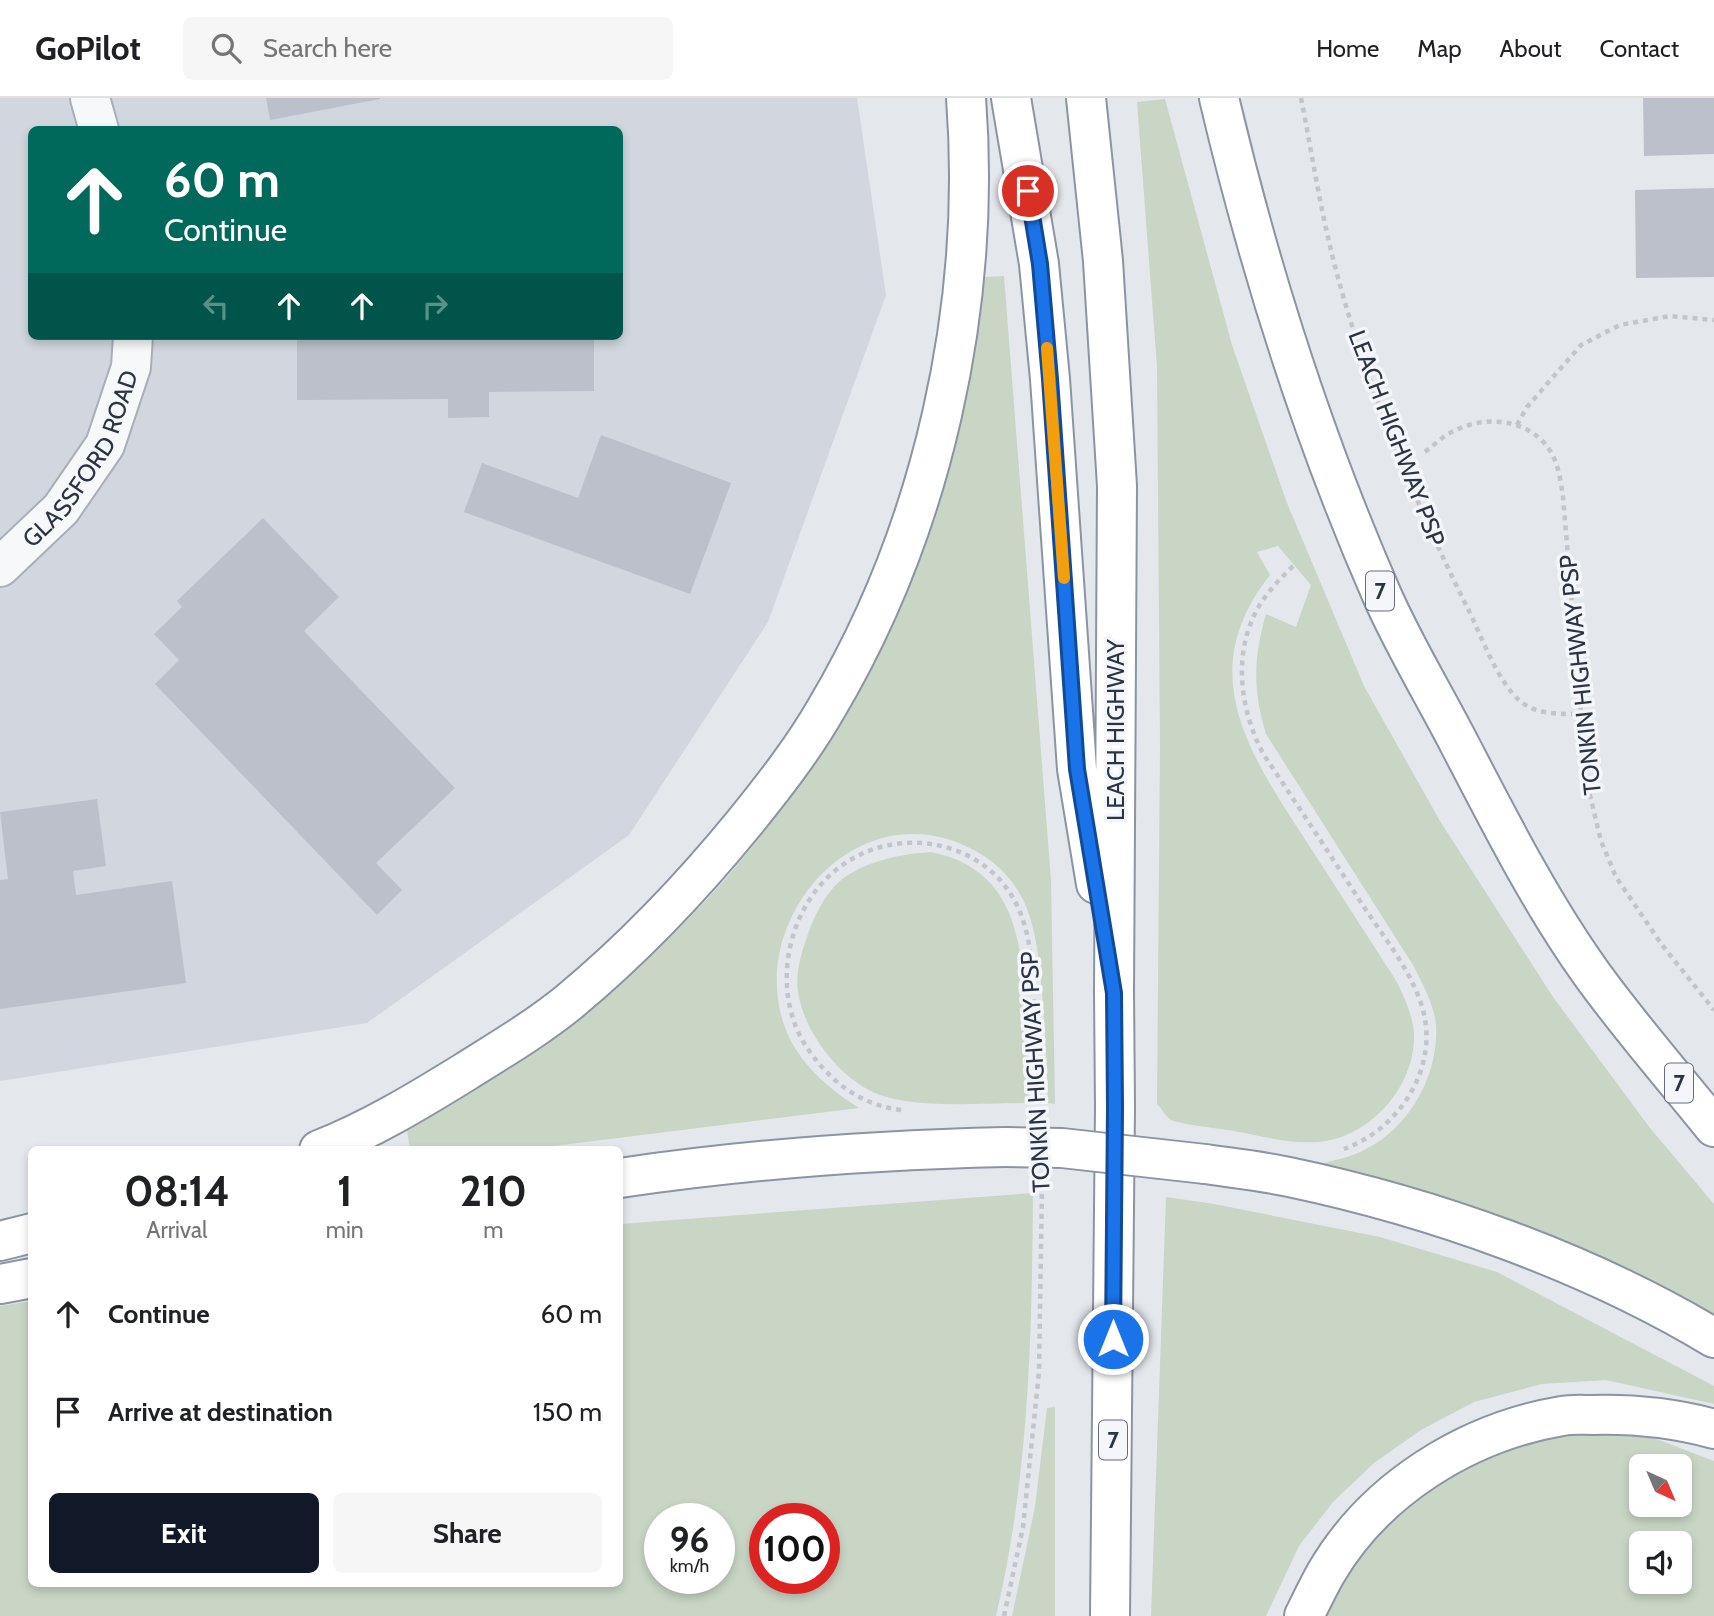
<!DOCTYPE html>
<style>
body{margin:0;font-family:Cabin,sans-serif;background:#f6f6f6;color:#202124;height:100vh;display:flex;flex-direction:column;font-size:26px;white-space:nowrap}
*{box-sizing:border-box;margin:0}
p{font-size:23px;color:#757577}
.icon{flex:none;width:38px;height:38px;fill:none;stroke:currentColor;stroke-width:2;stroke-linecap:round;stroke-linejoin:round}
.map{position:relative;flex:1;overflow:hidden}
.side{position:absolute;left:28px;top:1048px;width:595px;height:441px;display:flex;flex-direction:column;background:#fff;border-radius:10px;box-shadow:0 4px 10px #0003}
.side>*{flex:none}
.hud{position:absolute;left:28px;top:28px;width:595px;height:214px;border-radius:10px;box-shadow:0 4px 10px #0003;background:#00695c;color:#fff;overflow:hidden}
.needle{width:46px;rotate:136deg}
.fabs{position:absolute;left:1629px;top:1356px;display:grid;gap:14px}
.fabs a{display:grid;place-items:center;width:63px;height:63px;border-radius:10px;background:#fff;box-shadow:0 4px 10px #0003;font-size:35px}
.speed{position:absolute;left:644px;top:1405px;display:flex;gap:14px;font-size:35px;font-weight:700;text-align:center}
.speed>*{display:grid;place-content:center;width:91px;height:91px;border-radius:50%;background:#fff;box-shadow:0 4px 10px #0003;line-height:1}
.speed small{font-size:18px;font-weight:400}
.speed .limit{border:10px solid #d22;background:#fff;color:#111}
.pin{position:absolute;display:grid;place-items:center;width:60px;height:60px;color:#fff;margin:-30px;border:4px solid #fff;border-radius:50%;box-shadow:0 2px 7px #0007}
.me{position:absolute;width:77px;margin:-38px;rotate:0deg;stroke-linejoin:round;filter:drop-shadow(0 0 5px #0008)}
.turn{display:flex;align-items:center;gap:24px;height:147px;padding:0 21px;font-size:32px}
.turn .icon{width:91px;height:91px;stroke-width:2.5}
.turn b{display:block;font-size:49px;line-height:60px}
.lanes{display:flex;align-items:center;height:66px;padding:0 21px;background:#0003;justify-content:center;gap:35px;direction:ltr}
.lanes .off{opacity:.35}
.eta{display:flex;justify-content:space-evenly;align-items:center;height:119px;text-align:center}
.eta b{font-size:42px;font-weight:700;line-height:49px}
.button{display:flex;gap:14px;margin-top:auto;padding:14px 21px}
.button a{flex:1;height:80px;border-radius:10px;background:#111827;color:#fff;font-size:28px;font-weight:700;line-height:80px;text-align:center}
.button a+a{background:#f6f6f6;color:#202124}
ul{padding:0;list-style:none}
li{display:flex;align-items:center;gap:21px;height:98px;padding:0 21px}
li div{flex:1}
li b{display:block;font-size:26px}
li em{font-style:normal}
header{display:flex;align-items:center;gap:42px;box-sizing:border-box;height:98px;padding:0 35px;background:#fff;border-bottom:2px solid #e0e0e0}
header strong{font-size:33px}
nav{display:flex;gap:38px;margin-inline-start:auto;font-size:24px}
.search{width:490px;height:63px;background:#f6f6f6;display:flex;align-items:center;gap:18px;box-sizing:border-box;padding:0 24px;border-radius:10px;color:#757577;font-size:26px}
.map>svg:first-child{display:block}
</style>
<header>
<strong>GoPilot</strong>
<div class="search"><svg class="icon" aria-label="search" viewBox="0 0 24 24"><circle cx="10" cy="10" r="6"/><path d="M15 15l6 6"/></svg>Search here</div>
<nav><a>Home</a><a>Map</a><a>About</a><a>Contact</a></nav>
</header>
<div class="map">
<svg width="1714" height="1518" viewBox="0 0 1714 1518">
<rect width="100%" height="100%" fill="#e4e7ec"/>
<!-- built -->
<path fill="#d2d6de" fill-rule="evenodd" d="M0,0h857l29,197 -118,327 -139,213 -262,188 -367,58zM32,32h588v206h-588z"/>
<!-- green -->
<path fill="#c9d6c5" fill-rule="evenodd" d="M1165,1l67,246 55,158 77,183 76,135 113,176 97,131 64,76v115l-389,-150v-6c14,-4 29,-7 41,-14 44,-22 73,-75 70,-124 -2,-21 -14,-42 -23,-60l-147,-231c-13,-44 -13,-75 0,-120l30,13 15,-42 -33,-39 -21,6 13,23c-79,100 -18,182 40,272 29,45 58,90 87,135 8,17 17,36 17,55 0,51 -45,101 -96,105 -28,2 -57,-6 -84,-11 -13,-2 -54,-7 -63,-11 -5,-3 -10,-12 -14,-16l3,-358 -3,-379 -20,-265z
M1004,178l47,604 4,224 -7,-1c-1,-37 -3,-74 -6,-111 -3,-30 -5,-60 -17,-88 -13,-29 -35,-48 -64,-60 -114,-48 -221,87 -172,193 15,31 42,53 70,71l-337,42h-112l-3,-20c36,-22 76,-42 110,-67 61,-44 120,-93 173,-146 120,-122 224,-304 265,-470 14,-56 22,-113 30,-170z
M931,754c84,17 91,88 94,160 1,30 3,61 4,91 -43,0 -121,7 -158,-12 -34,-17 -65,-58 -72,-94 -5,-21 2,-43 9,-63 7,-20 19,-44 37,-57 25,-17 57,-23 86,-25z
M1033,1095c-1,142 -4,284 -37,423h-996v-310l31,-5 1,283h588v-360zM719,1421v59h-59v-59zM824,1421v59h-59v-59z
M1166,1099l48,7 166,33 117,35 217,114v18l-108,-24 -64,4 -68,18 -53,28 -47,33 -41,39 -34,44 -33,70h-115z
M1055,1309v209h-43l23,-109 12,-99z
M1569,1333l77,4 68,26v155h-387c29,-76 101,-136 174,-168 21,-9 46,-12 68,-17zM1642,1368h38v39h-38zM1642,1446h38v38h-38z"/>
<!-- building -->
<path fill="#bbc0ca" d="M266,0h114v1l-110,21z
M1643,0h71v56l-70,2z
M1714,90v89l-78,1 -1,-88z
M297,238h297v55l-105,1v25l-41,1v-19l-151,1z
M601,337l130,48 -41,111 -226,-82 18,-49 96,35z
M263,420l76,79 -35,34 151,157 -79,75 26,27 -25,25 -222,-231 24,-24 -25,-26 28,-27 -5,-6z
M97,701l9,67 -33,5 3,24 96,-14 14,102 -186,26v-129l8,-1 -8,-67z"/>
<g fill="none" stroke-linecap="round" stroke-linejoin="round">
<defs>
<g id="minor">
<path d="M90,0l9,32"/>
<path id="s1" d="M0,469l61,-58 44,-64 26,-78 2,-31"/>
</g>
<path id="highway" d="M1011,0l28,166 11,115 27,390 19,115
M1086,0l17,163 14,225 -3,507 1,114 -5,509
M1219,0c40,169 92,335 162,495 23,53 54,103 80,154 40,77 80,156 130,226 38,53 82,103 123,154
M319,1052c51,-20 99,-49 146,-78 35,-22 72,-44 104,-70 65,-54 123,-115 176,-180 29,-36 58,-73 81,-113 107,-180 156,-403 140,-611
M1205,1066c28,4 56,7 84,13 143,30 299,85 425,161
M620,1080c128,-19 256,-28 386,-31
M0,1143l32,-8
M0,1186l32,-6
M1304,1518c7,-14 14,-29 22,-43 49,-84 141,-141 236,-157 10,-2 21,-1 31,-1 42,-1 81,3 121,14"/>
</defs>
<!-- minor casing -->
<use href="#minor" stroke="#a9aeb7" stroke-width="42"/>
<!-- highway casing -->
<use href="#highway" stroke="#8b94a3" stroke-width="42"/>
<!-- path -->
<path stroke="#c2c5cb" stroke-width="4.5" stroke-dasharray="5 5" stroke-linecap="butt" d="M1301,0c9,45 16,91 26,135 28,125 84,262 141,376 14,28 29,72 52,92 17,14 40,13 61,13
M1517,327l10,-18 54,-62 39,-20 50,-9 44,4
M1425,354c10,-8 19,-17 31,-22 33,-16 77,-10 96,24 7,13 9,29 11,43l24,286 14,58 15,36 46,68 52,65
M1293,468c-13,13 -26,26 -35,42 -26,46 -18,103 6,147 34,51 67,101 100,152 22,33 51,69 60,107 13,58 -27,116 -80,135
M901,1012c-39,-5 -68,-26 -91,-58 -42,-57 -25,-148 34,-188 59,-41 147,-21 175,46 13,29 13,63 15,94 3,36 5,71 6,106
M1004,1518l19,-89 16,-155 3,-186"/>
<!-- minor -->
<use href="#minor" stroke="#f7f8fa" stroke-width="38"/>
<!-- highway -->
<use href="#highway" stroke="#fff" stroke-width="38"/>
<defs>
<path id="highway-bridge" d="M1006,1049l56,1 143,16"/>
</defs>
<!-- highway-bridge casing -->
<use href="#highway-bridge" stroke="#8b94a3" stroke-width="42" stroke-linecap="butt"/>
<!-- highway-bridge -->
<use href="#highway-bridge" stroke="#fff" stroke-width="38"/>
</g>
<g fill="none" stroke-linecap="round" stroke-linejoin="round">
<defs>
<path id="route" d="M1028,93l12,73 10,115 27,390 37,224 1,114 -2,232"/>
</defs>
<!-- route casing -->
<use href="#route" stroke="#114b97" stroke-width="18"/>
<!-- route -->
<use href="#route" stroke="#1a73e8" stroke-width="12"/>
<!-- slow -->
<path stroke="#f59e0b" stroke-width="12" d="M1047,250l17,230"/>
</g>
<g text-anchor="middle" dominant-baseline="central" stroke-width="7" stroke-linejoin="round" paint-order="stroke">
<!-- shield labels -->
<g fill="#f4f6f9" stroke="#676e7b" stroke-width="2">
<rect x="1366" y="473.5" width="28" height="39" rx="5"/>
<rect x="1665" y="965.5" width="28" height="39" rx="5"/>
<rect x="1099" y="1322.5" width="28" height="39" rx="5"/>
</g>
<g font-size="23" font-weight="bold" fill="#2b3445">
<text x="1380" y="493">7</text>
<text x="1679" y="985">7</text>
<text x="1113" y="1342">7</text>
</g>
<!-- street labels -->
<g font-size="24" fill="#2b3445" stroke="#f4f6f9">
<text transform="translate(1397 340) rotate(69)">LEACH HIGHWAY PSP</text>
<text stroke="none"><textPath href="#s1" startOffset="138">GLASSFORD ROAD</textPath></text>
<text transform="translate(1580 577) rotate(-96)">TONKIN HIGHWAY PSP</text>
<text transform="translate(1115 632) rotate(-90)">LEACH HIGHWAY</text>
<text transform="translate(1035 974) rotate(-93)">TONKIN HIGHWAY PSP</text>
</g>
</g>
</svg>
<div class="fabs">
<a><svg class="needle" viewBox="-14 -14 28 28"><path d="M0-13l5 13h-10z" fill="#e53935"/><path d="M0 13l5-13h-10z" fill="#757577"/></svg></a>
<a><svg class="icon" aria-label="sound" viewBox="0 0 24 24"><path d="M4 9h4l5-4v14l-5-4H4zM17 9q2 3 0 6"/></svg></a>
</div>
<div class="speed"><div>96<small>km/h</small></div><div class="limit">100</div></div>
<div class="pin" style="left:1028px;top:93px;background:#d93025"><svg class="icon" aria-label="arrive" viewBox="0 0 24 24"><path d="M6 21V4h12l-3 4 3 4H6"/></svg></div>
<svg class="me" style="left:1113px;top:1241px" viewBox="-20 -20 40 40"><circle r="17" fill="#1a73e8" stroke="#fff" stroke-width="3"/><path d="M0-11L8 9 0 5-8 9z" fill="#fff"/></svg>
<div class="hud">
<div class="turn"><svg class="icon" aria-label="ahead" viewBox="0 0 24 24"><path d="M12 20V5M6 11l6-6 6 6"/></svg><div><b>60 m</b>Continue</div></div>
<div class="lanes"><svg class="icon off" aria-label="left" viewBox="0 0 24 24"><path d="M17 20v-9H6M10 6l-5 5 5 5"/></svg><svg class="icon" aria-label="ahead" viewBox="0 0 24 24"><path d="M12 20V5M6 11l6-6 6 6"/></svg><svg class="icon" aria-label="ahead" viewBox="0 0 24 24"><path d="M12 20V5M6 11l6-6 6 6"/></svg><svg class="icon off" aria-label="right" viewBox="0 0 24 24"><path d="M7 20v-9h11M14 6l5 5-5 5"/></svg></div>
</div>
<section class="side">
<div class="eta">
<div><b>08:14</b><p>Arrival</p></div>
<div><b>1</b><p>min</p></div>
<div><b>210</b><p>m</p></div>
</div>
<ul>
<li><svg class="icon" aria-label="ahead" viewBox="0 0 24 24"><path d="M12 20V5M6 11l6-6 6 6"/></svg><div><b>Continue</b></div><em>60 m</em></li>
<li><svg class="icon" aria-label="arrive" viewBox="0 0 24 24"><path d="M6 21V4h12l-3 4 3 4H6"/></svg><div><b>Arrive at destination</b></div><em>150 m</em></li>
</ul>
<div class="button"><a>Exit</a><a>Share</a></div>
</section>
</div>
